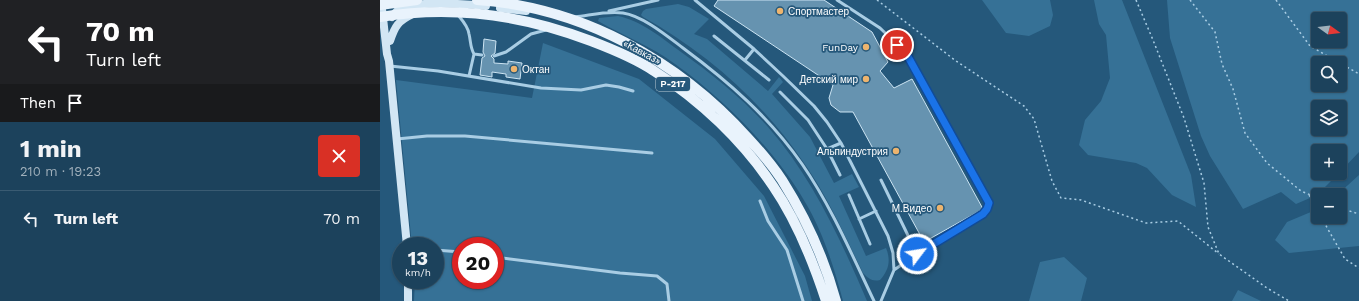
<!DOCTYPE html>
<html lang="en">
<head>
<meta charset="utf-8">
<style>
	:root { --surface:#1c425c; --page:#254962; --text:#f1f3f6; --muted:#a0b0bb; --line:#3a5b72 }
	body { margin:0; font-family:"Work Sans",sans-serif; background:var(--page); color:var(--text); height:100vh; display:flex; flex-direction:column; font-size:15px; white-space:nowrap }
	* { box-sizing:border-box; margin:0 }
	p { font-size:13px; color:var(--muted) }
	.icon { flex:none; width:22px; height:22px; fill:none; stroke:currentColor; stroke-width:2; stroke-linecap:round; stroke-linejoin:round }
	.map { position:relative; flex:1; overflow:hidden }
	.details { display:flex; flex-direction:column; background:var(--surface); width:380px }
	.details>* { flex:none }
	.hud { background:#202124; color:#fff; overflow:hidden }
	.needle { width:26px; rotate:105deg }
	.buttons { position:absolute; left:931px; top:12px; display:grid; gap:8px }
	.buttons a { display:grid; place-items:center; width:36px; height:36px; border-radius:4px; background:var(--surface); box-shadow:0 1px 3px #0004,0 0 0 1px var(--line); font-size:20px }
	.speed { position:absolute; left:12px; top:237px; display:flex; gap:8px; font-size:20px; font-weight:700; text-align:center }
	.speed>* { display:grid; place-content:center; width:52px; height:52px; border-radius:50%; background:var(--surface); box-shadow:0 1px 3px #0004,0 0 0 1px var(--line); line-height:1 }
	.speed small { font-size:10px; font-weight:400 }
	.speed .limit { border:6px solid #d22; background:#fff; color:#111 }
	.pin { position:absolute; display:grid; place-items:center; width:34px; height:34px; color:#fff; margin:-17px; border:2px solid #fff; border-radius:50%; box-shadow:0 1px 4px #0007 }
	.me { position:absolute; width:44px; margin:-22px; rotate:59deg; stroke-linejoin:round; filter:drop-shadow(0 0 3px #0008) }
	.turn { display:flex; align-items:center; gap:14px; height:84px; padding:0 20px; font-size:18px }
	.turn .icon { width:52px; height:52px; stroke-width:2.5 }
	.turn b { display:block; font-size:28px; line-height:34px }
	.then { display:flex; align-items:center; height:38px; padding:0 20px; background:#0003; gap:8px; font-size:15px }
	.round { display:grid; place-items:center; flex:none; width:42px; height:42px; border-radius:4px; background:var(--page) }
	.head { display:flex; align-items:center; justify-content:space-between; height:68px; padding:0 20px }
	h1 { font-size:24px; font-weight:700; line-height:30px }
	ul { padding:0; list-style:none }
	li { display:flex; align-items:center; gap:12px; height:56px; padding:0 20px; border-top:1px solid var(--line) }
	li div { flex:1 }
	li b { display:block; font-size:15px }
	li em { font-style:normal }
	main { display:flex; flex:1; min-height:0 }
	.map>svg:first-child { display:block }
</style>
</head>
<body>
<main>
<section class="details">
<div class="hud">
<div class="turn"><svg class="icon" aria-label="left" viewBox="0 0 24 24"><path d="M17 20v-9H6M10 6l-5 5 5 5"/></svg><div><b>70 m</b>Turn left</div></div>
<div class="then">Then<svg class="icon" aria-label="arrive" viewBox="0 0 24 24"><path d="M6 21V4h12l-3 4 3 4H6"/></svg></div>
</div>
<div class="head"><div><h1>1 min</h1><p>210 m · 19:23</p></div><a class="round" style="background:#d93025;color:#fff"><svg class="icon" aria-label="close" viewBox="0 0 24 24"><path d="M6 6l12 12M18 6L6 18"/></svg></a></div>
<ul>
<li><svg class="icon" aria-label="left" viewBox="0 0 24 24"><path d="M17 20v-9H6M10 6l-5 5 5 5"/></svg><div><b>Turn left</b></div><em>70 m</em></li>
</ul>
</section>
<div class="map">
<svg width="979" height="301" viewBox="0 0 979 301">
	<rect width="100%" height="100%" fill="#25587b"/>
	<!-- green -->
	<path fill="#367196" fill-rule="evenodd" d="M602,0h68l3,15 -3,11 -21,10 -23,-3z
		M714,0h28l69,175 5,32 -24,-12 -25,-27 -11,-5 -48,-8 -9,-10 6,-25 16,-19 9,-23 -4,-43 -7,-11z
		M787,0h192v152l-19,20v-21h-22v22h21l-22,22 -21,9 -15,-12 -38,17 -33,-53 -9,-20 -31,-98zM938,19h22v22h-22zM938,63h22v22h-22zM938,107h22v22h-22z
		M298,4l11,3 20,12 -15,15 13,5 61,52 11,-14 4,5 -11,12 38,43 24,46 18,-9 7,13 -20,9 27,60 20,-8c5,12 3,22 -6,32 -8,2 -12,-2 -17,-7 -18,-37 -35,-76 -59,-110 -40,-60 -98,-111 -161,-146l-2,-2 2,-4 3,-2z
		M238,16c24,5 44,22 63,36 31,22 61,46 87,75 44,50 73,113 99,174h-24c-9,-34 -20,-69 -38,-99 -30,-52 -81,-103 -130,-138 -24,-18 -51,-28 -77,-43l1,-3z
		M163,43l96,36 76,60 49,57 41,80 7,25h-398l1,-21h20v-34h-23l-16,-166 136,18zM81,246h34v34h-34z
		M979,175v71l-70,7 -14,-13 12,-18 31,-13v8h22v-22h-3z
		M684,257l23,21 -6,23h-52l11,-39z
		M858,290l23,11h-29z"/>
	<!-- building -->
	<path fill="#6693b0" stroke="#cce4f3" d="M338,0h106l48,32 16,30 -8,9 14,17 18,-9 71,130 -59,33 -71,-130h-13l-9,-7 -2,-7 4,-13 -119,-79z
		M104,39l12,2 -1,12 -4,3 3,3v4l14,1v-3l14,2 -2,16 -14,-2v-3l-14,-2v5l-12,-2 2,-17 3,-2 -2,-4z"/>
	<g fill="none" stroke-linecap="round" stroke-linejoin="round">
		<!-- path -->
		<path stroke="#a9cde4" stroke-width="1.5" stroke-dasharray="2 3" stroke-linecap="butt" d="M497,0l79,61 68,45 10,13 18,62 9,17 20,2 65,23 32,-2 41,33
			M756,0l17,40 31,78 20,65 4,44 11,27 48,34 22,13
			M810,0l25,32 7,32 11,25 12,44 22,30 34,28 17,7
			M896,0l34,46 49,28
			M929,195l9,16
			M960,208l19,6
			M941,217l24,42 14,9"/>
		<!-- lane -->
		<path stroke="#a9cde4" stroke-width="3" d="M315,0l59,49 29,27 31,30 13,16 14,21 47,93 5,17 1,17 -13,31
			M457,0l43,28 26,25 83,150 -2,6 -4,5 -66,40
			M229,11l49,-11
			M77,14c5,6 11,12 12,20 2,8 1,13 5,20l8,1
			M195,17c17,-2 31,-6 48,-4 20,3 44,23 60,35 46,34 86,69 119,116 29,42 50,91 72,137
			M334,36l55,44
			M114,56l12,-4 25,-18 15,-4
			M365,60l9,-11
			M10,66l48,5 103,17 40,2 25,-5 13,2 14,4
			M89,76l5,-22
			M400,92l28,28 19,29 13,26
			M17,139l30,-3h38l187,17
			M447,149l14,-6
			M501,180l36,74 -23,16
			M469,195l21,49
			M380,201l8,20 19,29 16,51
			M479,219l17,-8
			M55,250l26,2
			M115,257l125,16 37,3 10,8 2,17"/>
		<!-- secondary -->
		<path stroke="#d2e6f4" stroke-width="8" d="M1,0l6,54 2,7 18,185
			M120,8l26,3
			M12,17c3,-4 7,-9 12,-10 22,-6 60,-3 82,-1
			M10,41c5,-15 8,-20 23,-27
			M28,280v21"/>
		<!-- primary -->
		<path stroke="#e9f3fc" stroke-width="10" d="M97,0c104,7 201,60 271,138 12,13 24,27 34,42 24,38 42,78 54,121
			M0,5l37,-5
			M0,17c72,-12 143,-2 211,24 21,8 44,17 63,30 46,29 89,70 119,115 24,35 40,75 53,115"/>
	</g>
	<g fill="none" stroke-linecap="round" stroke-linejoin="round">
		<defs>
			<path id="route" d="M517,45l9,8 83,150 -2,6 -4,5 -66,40"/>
		</defs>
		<!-- route casing -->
		<use href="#route" stroke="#114b97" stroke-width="10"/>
		<!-- route -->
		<use href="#route" stroke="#1a73e8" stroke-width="7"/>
	</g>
	<!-- markers -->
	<g fill="#edb46e" stroke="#25587b" stroke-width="1.5">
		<circle cx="400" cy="11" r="4"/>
		<circle cx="486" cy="47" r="4"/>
		<circle cx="134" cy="69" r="4"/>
		<circle cx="486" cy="79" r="4"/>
		<circle cx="516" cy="151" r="4"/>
		<circle cx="560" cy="208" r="4"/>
	</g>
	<g text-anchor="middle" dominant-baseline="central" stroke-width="3.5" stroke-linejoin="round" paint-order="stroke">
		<!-- shield labels -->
		<rect fill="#25587b" stroke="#becdd7" stroke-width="1" x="276" y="77" width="34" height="14" rx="3"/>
		<g font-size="9" font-weight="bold" fill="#fff">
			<text x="293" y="84">Р-217</text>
		</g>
		<!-- poi labels -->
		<g font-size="10" fill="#fff" stroke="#25587b" text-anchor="end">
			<text x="408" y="11" text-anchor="start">Спортмастер</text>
			<text x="478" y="47">FunDay</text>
			<text x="142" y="69" text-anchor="start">Октан</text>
			<text x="478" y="79">Детский мир</text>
			<text x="508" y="151">Альпиндустрия</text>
			<text x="552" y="208">М.Видео</text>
		</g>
		<!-- street labels -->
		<g font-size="10" fill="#fff" stroke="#25587b">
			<text transform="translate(262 52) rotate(28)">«Кавказ»</text>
		</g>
	</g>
</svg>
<div class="buttons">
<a><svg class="needle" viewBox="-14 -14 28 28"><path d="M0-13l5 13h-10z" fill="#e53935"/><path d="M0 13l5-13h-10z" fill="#a0b0bb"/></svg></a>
<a><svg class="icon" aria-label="search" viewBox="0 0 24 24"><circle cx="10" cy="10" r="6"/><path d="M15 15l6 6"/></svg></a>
<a><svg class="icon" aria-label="layers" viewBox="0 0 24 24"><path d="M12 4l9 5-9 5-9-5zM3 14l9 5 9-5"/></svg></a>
<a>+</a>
<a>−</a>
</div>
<div class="speed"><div>13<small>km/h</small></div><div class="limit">20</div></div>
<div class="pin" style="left:517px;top:45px;background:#d93025"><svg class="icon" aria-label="arrive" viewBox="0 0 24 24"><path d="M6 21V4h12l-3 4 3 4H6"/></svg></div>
<svg class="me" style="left:537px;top:254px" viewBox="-20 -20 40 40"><circle r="17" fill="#1a73e8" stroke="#fff" stroke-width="3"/><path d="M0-11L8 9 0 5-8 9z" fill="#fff"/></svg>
</div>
</main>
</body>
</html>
